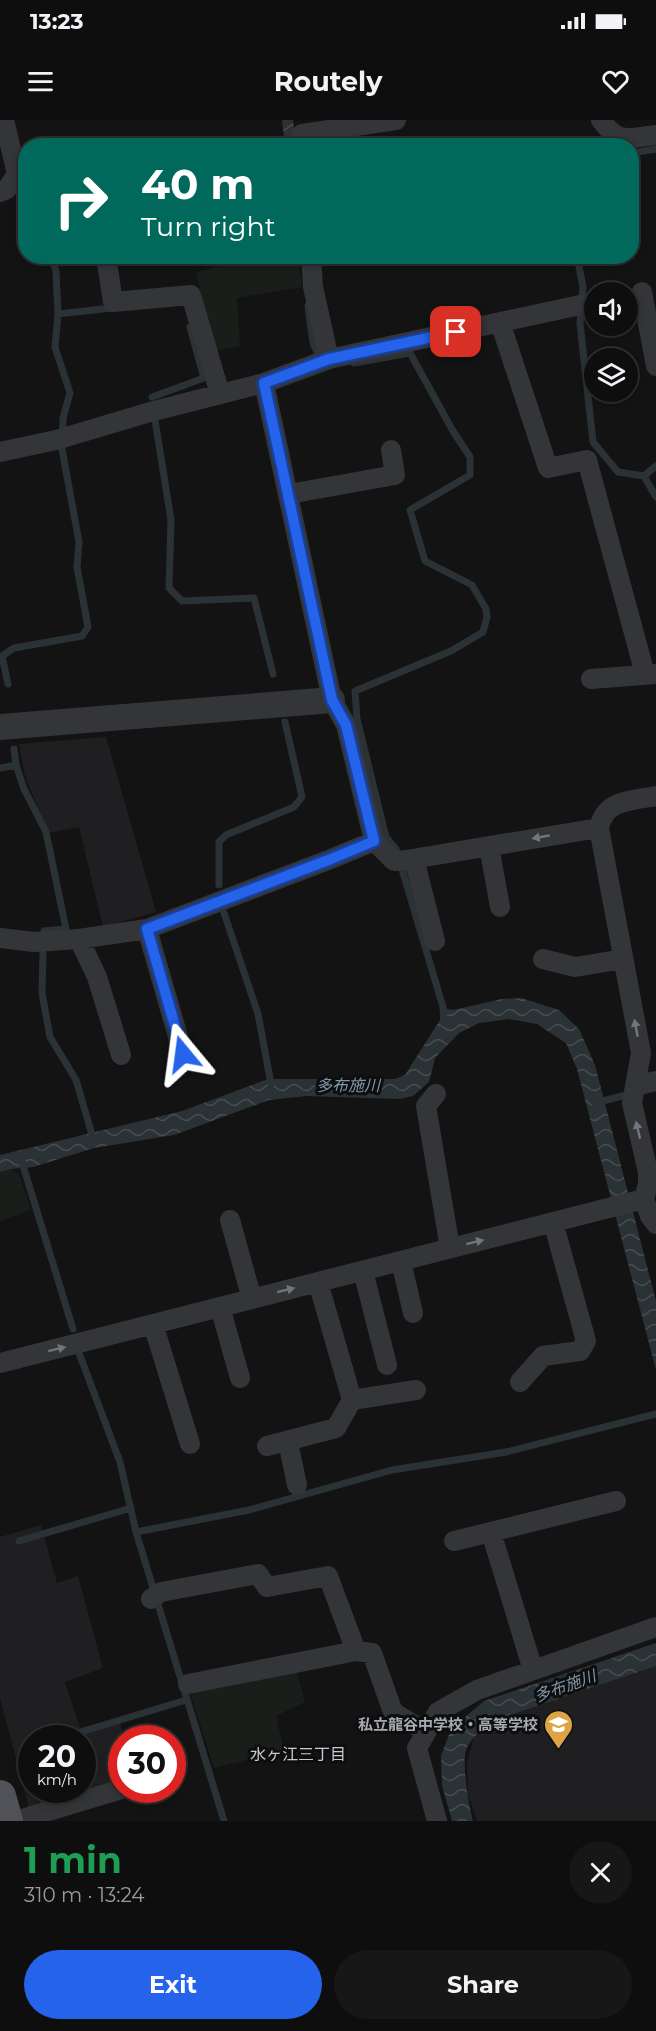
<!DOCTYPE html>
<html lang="en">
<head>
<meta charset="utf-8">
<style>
	:root { --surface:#0e0e0f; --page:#171718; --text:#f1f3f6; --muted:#9b9c9e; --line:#2e2e2f; --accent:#2563eb }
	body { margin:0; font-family:Montserrat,"Noto Sans JP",sans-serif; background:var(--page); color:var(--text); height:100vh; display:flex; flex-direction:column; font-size:22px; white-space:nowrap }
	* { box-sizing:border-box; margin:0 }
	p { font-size:20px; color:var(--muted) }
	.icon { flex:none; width:33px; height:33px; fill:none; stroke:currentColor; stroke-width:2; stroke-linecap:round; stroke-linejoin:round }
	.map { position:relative; height:1701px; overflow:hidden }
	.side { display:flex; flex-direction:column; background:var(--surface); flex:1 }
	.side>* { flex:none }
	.banner { position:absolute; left:18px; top:18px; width:621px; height:126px; border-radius:24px; box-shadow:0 3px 9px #0003,0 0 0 2px var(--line); background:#00695c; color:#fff; overflow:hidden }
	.controls { position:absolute; left:584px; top:162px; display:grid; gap:12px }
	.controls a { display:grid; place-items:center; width:54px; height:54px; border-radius:50%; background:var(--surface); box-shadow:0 3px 9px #0003,0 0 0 2px var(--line); font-size:30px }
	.speed { position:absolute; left:18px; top:1605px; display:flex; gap:12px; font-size:30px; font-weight:700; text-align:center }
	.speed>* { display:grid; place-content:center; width:78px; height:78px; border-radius:50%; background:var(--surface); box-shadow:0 3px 9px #0003,0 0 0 2px var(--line); line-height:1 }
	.speed small { font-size:15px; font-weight:400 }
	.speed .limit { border:9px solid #d22; background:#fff; color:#111 }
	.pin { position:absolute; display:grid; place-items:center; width:51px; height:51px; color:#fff; margin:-26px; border-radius:12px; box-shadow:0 3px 9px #0006 }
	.me { position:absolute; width:66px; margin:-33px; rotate:344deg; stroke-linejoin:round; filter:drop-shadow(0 0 4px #0008) }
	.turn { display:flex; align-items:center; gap:21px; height:126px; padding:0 24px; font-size:27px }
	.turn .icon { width:78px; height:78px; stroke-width:2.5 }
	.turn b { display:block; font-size:42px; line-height:51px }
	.round { display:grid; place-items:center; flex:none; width:63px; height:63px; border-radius:32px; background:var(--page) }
	.overview { display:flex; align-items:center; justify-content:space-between; height:102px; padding:0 24px }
	h1 { font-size:36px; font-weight:700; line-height:45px; color:#1e9e55 }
	.action { display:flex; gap:12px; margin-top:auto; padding:12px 24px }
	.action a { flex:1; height:69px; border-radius:36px; background:var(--accent); color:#fff; font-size:24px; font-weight:700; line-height:69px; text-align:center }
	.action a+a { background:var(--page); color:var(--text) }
	.status { display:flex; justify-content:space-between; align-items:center; height:42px; padding:0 30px; background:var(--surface); direction:ltr }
	.status svg { height:16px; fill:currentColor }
	header { display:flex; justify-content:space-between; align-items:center; height:78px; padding:0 24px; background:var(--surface); font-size:27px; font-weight:700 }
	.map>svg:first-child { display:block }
</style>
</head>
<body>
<div class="status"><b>13:23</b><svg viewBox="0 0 49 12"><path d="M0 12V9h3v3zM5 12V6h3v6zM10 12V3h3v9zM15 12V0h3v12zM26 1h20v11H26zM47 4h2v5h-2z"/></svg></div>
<header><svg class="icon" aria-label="menu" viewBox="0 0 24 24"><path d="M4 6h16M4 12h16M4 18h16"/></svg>Routely<svg class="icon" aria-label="heart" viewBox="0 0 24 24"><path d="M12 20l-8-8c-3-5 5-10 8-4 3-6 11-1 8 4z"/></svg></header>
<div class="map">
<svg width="656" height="1701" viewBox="0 0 656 1701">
	<defs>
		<pattern id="water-waves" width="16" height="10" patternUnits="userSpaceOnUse" patternTransform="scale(1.5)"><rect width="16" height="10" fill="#2b3236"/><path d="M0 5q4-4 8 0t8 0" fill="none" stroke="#474d51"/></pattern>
	</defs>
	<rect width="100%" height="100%" fill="#131314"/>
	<!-- built -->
	<path fill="#1f1f21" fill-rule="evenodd" d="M106,617l50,175 -53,15 -24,-100 -31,6 -23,-57 -6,-32z
		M41,1405l16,58 21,-7 25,92 -38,14 15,46 39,-9 5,19h-2l-1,48 -91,26 -30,-114v-161zM32,1618h50v52h-50z
		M656,1546v155h-179l-9,-28 -1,-30 7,-26 20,-16z"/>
	<!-- garden -->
	<path fill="#1a1e1a" d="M259,137h39l4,30 -65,11 3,48 -25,5 -19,-79z
		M11,1049l8,5 12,36 -31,11v-49z
		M296,1549l9,33 -29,14 8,35 -70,17 -25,-79z"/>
	<!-- water -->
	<path fill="url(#water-waves)" d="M282,0h11l3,25h-11z
		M521,878l38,12 20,19 16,36 61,236v69l-79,-301 -11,-26 -29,-19 -28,-5 -30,4 -20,10 -24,25 -6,24 -16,14 -13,3 -93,-3 -38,4 -95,35 -80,13 -61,19 -22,2 -11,3v-17l182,-44 86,-32h127l10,-4 42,-66 6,1 49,-11z
		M656,1523v23l-160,54c-12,8 -29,19 -31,35 -2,14 4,52 8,66h-21l-10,-36 -1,-29 10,-27 33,-28z"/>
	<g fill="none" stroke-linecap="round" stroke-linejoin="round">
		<!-- stream -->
		<path stroke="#2b3236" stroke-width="7" d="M632,33l24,-4
			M577,136l6,31 -3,36 13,119 25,30 26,4
			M308,186l5,37 8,18
			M58,194l54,-6
			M354,243l56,-10 43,78 17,26v18l-60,35 15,51 47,24 14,24 1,8 -4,15 -32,19 -96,40 2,28 29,118 10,12 47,158 1,16
			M152,277l52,-19 -14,-51
			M155,300l16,100 -2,68 13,13 72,-3 19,76
			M644,356l12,21
			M644,356l12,-10
			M8,564l-6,-28 12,-8 68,-12 6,-9 -11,-60 2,-25 -17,-93 1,-31 7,-25 -15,-46 3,-33 -2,-43 -5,-15
			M14,629l2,16 8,24 22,43 20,97 -22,2
			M0,648l16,-3
			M219,765v-43l7,-7 68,-28 8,-10 -17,-75
			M224,793l34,101 13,70
			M43,833l-1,40 8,44 26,43 17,58
			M595,983l35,-9
			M21,1039l52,170
			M79,1233l41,109 16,70 88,289
			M136,1412l113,-22 143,-40 114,-18 150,-38
			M19,1421l112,-33
			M61,1618l125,-38
			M23,1630l9,-3"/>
		<!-- minor -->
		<path stroke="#343539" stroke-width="20" d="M601,0c18,25 27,18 55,15
			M302,14l94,-14
			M0,72l7,-3 10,-15 -13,-54
			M106,136l7,46 78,-7 29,99
			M311,136l2,31 16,72
			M642,172l14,74
			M500,202l48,146 39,-8 58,214
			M264,263l68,317 14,25 28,116 20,20 12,-1 193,-32
			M0,332l56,-12 94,-28 114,-29 65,-24 265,-57
			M289,374l106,-19 -4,-25
			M591,559l65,-5
			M656,676c-25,5 -51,3 -57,32l42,225 -9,50 16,69v12l-4,15 6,17 6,8
			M489,726l11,61
			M414,739l21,82
			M147,809l36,125
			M0,818l34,4 45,-3 68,-10 184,-70 43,-18
			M79,819l18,38 24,78
			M543,839l32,8 48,-8
			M635,966l21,-5
			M436,974l-10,12 24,142
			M230,1100l22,79
			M401,1141l12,52
			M363,1151l24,94
			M220,1187l20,71
			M153,1204l37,120
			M0,1243l644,-164
			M520,1262l23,-26 37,-5 6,-10 -33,-119
			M352,1280l64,-10
			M288,1322l9,43
			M267,1326l69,-18 16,-28 -34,-118
			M454,1421l37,-9
			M151,1479l10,-7 97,-18 9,13 61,-11 28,75 16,2 21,59 33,20
			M533,1550l-42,-138 125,-31
			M188,1564l168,-33
			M15,1701l107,-32
			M437,1701l-20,-73 21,-36 39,-22 179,-63"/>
		<!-- tertiary -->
		<path stroke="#343539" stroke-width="26" d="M0,607l332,-27"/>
		<!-- primary -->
		<path stroke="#515257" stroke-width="32" d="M0,1676l7,25"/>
	</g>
	<!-- one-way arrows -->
	<defs><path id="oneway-solid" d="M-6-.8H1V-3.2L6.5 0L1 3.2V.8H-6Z" transform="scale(1.5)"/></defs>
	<g fill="#73757c">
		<use href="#oneway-solid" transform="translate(541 717) rotate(170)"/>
		<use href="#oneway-solid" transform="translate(636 908) rotate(-101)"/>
		<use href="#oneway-solid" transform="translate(638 1010) rotate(-103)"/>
		<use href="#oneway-solid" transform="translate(475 1122) rotate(-14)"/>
		<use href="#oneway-solid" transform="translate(286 1170) rotate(-14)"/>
		<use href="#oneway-solid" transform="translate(57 1229) rotate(-14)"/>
	</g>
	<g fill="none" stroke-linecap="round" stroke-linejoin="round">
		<defs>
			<path id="route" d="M183,934l-36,-125 184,-70 43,-18 -28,-116 -14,-25 -68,-317 65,-24 127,-27"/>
		</defs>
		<!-- route casing -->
		<use href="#route" stroke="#184099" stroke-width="15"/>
		<!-- route -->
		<use href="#route" stroke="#2563eb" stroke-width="10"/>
	</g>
	<!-- icons -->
	<defs>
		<symbol id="school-pin" viewBox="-11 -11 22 30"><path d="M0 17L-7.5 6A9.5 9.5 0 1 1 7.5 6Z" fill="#dca443" stroke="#0e0e0f"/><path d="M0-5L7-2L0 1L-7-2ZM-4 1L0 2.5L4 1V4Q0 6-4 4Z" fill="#fff"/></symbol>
	</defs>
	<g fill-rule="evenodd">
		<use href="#school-pin" x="542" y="1588" width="33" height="45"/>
	</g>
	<g text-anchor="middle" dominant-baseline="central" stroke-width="6" stroke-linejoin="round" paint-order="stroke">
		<!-- poi labels -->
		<g font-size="15" font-weight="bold" fill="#a6aab3" stroke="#0e0e0f" text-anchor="end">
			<text x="538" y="1604">私立龍谷中学校・高等学校</text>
		</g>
		<!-- water labels -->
		<g font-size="16" font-style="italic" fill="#8198aa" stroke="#0e0e0f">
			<text x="348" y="965">多布施川</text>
			<text transform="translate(565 1566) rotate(-20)">多布施川</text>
		</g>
		<!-- neighbourhood labels -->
		<g font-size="16" fill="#c6c9d0" stroke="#0e0e0f">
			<text x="298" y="1634">水ヶ江三丁目</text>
		</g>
	</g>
</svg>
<div class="controls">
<a><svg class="icon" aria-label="sound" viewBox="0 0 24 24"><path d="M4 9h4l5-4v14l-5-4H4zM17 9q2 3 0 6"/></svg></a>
<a><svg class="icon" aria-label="layers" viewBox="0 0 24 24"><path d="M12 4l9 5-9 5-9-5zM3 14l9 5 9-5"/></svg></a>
</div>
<div class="speed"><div>20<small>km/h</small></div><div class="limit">30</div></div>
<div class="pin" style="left:456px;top:212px;background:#d93025"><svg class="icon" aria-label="arrive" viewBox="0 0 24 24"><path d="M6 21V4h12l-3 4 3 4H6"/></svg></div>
<svg class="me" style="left:183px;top:934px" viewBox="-20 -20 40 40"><path d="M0-17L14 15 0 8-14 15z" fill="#2563eb" stroke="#fff" stroke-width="4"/></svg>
<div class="banner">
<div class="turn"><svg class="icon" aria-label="right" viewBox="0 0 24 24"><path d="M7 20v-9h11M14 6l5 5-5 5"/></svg><div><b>40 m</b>Turn right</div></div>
</div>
</div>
<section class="side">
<div class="overview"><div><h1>1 min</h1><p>310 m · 13:24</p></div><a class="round"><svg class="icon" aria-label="close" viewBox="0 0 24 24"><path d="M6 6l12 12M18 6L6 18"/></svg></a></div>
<div class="action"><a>Exit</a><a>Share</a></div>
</section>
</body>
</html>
